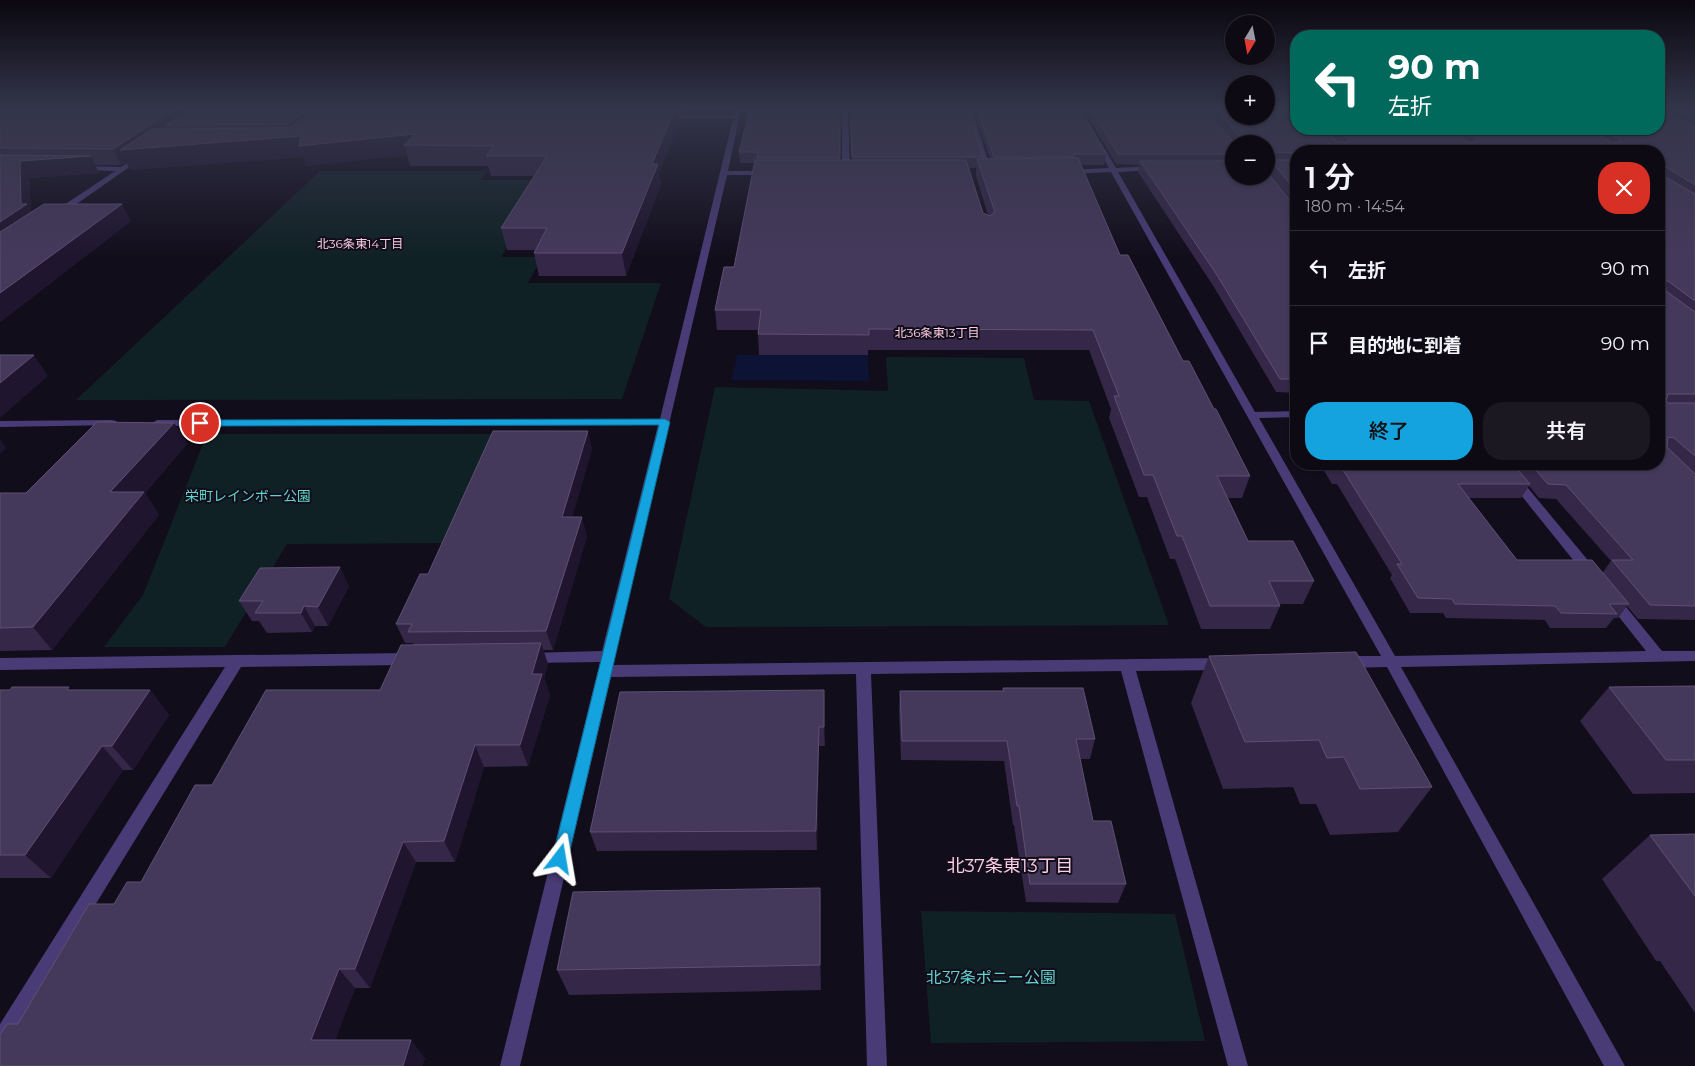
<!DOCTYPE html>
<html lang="ja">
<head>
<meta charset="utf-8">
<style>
	:root { --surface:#0e0a14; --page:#1c1822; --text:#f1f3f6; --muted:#9b9aa0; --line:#2e2b34; --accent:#14a3de }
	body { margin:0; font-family:Montserrat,"Noto Sans JP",sans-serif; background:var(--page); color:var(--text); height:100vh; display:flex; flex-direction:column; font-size:19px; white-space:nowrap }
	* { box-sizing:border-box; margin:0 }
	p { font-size:16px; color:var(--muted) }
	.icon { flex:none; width:28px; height:28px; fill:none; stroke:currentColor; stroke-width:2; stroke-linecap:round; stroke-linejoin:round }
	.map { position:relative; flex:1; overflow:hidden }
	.drawer { position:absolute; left:1290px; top:145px; width:375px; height:325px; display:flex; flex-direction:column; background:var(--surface); border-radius:20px; box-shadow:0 1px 4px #0004,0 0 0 1px var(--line) }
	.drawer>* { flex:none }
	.hud { position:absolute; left:1290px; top:30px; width:375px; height:105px; border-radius:20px; box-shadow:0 1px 4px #0004,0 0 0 1px var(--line); background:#00695c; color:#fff; overflow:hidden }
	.needle { width:32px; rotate:190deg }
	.tools { position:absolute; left:1225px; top:15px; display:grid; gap:10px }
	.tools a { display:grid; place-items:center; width:50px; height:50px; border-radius:50%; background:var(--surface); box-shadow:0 1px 4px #0004,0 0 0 1px var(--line); font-size:25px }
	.pin { position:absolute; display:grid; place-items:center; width:42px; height:42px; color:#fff; margin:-21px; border:2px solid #fff; border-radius:50%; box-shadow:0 1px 5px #0007 }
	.me { position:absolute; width:55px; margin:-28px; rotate:14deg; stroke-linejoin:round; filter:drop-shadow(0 0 4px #0008) }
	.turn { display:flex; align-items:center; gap:18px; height:105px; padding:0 15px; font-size:22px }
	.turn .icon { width:65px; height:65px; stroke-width:2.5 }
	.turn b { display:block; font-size:35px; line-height:42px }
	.round { display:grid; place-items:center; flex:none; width:52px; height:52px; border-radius:20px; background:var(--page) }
	.headline { display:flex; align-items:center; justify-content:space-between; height:85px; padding:0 15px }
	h1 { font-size:30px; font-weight:600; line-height:38px }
	.cta { display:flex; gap:10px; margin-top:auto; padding:10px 15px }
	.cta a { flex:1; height:58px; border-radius:20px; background:var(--accent); color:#111; font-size:20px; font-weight:600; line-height:58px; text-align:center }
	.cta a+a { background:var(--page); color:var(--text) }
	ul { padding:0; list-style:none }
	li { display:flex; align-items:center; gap:15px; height:75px; padding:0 15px; border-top:1px solid var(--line) }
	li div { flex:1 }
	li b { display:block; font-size:19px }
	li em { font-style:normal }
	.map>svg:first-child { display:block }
</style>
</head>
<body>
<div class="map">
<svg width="1695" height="1066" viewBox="0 0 1695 1066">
	<rect width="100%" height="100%" fill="#120d1b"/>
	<!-- green -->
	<path fill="#102125" d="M320,171h167l-6,9h65l-45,77h41l-14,26h133l-39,116 -546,1z
		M886,357l138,1 10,42 55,1 80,224 -463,2 -37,-28 46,-212 173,4z
		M207,434h295l-52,109 -163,1 -62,103h-121l39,-52z
		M921,911l254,3 30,127 -274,2z"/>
	<!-- water -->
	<path fill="#0c1335" d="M737,355h131l1,26 -137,-1z"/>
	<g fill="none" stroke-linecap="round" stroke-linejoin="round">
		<!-- minor -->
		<path fill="#493c76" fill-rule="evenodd" d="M735,109h6l-13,62h41l4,2 -4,2h-42l-114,490 610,-7 5,2 2,4 -2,4 -5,2 -87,1 112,395h-20l-107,-395 -250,3 16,392h-20l-11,-392 -245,3 -91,389h-20l100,-404 -71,1 -5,-1 -2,-4 2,-4 5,-1 73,-2 56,-226 -501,1 -5,-3 5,-3 503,-1 73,-300h-70l-3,-2 3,-2h70z
			M842,109h6l2,64 -4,2 -4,-2z
			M966,109h6l20,65 -7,-2z
			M1098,141l3,2 15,25 38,-2 4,2 -4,2 -36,2 137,240 41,-1v6l-37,1 136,238 251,-5 -38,-48 -2,-3 2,-3h10l44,54h33v10l-294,6 224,399h-21l-217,-399 -42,1 -5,-2 -2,-4 2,-4 5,-2h36l-270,-484 -42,2 -4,-2 4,-2 40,-2 -14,-25z
			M140,155l2,1v2l-81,57h-6v-4l60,-40 -35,-1h-3v-4l44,1z
			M112,420l4,1 1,2 -1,2 -116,2v-6z
			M1496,464h12l88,106 2,3 -2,3h-10z
			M409,653l5,2 2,4 -2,4 -5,2 -168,2 -234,382 -7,3v-28l225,-357 -225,3v-12z"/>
	</g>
	<!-- wall -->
	<path fill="#342747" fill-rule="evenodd" d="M0,109h685l-2,4h-4l1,8 -21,52 2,11 -35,92h-87l-5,-23 1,-3h-28l-6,-22 33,-52h-43l-3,-10h-78l-3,-11 -101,11 -3,-9 -173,13 -4,-8 -5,3h-26l4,8 -70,5 2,33 1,1 99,9 -131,101z
		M750,109h91h-1v51h12l-2,-51h118l15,50 7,-1 -17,-49h108l25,45 -2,11h-23l39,90 63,106 31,48 36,67 -8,22h-14l20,43 66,40 -11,23h-24l1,2 -10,23h-69l-26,-70h-5l-23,-62h-8l-30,-79 2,-9 -22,-59h-221v5h-109l-1,-21v-4h-41l-2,-20 19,-43 21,-104h-15l-1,-11zM969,168h7v8l12,39 -5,-2z
		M1084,109h150l62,20h363v-20h36v511l-57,-1 -11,-13 -9,12h-4l-8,10h-56l-5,-8 -99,-2 -3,-5h-33l-20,-35 2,-3 -55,-91h-5l-12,-20h339v-313h-363v242l-20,-1 -62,-105 -76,-115 1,-7 -23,-1zM1234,144l32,32h-32zM1529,486l10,12 17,1 55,62 -8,11 -86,-12 -48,-62h52z
		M174,423l13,21 -42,49 14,22 -107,135 -52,1v-158h26z
		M592,449l-20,68 15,19 -34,114h-10l5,14 -4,14 6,17 -22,71 -44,1 -29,95h-39l-46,126h-15l-20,52 90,18 -3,8h-422l18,-42 96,-120 27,-22 71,-97 168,-95 34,-46 -1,-1h-8l-9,-19 32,-50z
		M349,586l-21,40h-13l-3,6 -45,1 -8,-12h-7l-13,-20z
		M1209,656l223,131 -34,45 -68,3 -14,-31h-16l-7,-17 -70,2 -32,-86z
		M1695,686v107l-62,1 -53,-73 29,-34z
		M1003,688l92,51 -5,20h-10l13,62 33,63 -8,19 -92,-1 -12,-77h-1l-9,-64 -103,-1 -2,-49 1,-20h102z
		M0,690h150l19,25 -36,55h-10l-72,108h-51z
		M824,690l1,56h-6l-2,104 -220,1 -7,-19z
		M1695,834v179l-35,-52h-4l-54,-82 48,-44z
		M820,888l1,27v75l-252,5 -12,-25z"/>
	<!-- shaded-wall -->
	<path fill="#1f152e" d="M175,109h10l5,10 -24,6 3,8 124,4 -5,-13 22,-15h15l90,25 -11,11 3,10 -101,11 -3,-9 -173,13 -4,-8 -5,3 -8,-16z
		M675,109h3l2,12 -21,52 2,11 -35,92 -4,-23 30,-89z
		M91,156l8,17 -70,5 2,33 6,11 -37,25v-25l21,-18 -1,-43z
		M1272,162l-4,11h-2v-10z
		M122,204l9,17 -131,101v-29z
		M34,355l14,21 -48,42v-35z
		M174,423l13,21 -42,49 14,22 -107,135 -19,-23 77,-135z
		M588,431l4,18 -25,87 -5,-19z
		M0,439l6,9 -6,6z
		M582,517l5,19 -34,114 -7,-19z
		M340,567l9,19 -21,40 -10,-19z
		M304,606l11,20 -3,6 -11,-19z
		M541,643l7,21 -4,14 6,17 -22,71 -8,-21 12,-71z
		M150,690l19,25 -36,55 -21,-24z
		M824,690l1,20v36l-1,-19z
		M819,727v19l-2,104 -1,-19z
		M475,745l9,22 -29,95 -11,-21z
		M102,746l21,24 -72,108 -26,-23z
		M403,842l13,20 -46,126 -15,-19z
		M820,888l1,27v75l-1,-25z
		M339,969l16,19 -26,69 -18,-17z
		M411,1040l14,18 -3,8h-19z"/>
	<!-- building -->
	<path fill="#45395b" stroke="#5d5074" d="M0,109h175l-62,40 -113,-1z
		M190,109h120l-22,15 -122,1z
		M316,109h359l-23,55h6l-36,89h-88l13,-25h-46l46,-72h-61l8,-10 -90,-1 11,-11 -116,12 2,-10 -181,14 32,-21 137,-1z
		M750,109h90v49h-83l1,-6h-19z
		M850,109h118l15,48h-131z
		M977,109h104l25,45h-33l1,3h-80z
		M1091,109h113l31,35h3v-10l-23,-25h19v7h32v-7h30v20h29l13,13h10v-3l-11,-10h114l17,13h9l1,-2 -14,-11h125l21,13h9v-3l-17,-10h57v-20h5v2l31,16v58l-29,-18 -2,1v8l31,18v107l-27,-20h-3l1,10 29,21v82h-27l-2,7 2,2h27v53l-21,-18 -6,-1 -1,10 28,27v132l-45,-1 -38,-45h21l-67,-75 -18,-1 -18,-20h129v-313h-363v2l-27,-1 -2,6 2,2h27v31l-24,-29 -6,1v-19h-32v10h-116z
		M1673,109h22v10z
		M0,155l91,1 -71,5 1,43h6l-27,18z
		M1078,158l42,97h8l55,106h6l25,48h2l34,67h-33l31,65h45l21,40h-45l11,25h-70l-28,-70h-5l-24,-61h-9l-30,-79h5l-26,-66 -224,-1v6l-111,-1 3,-24h-46l9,-43h10l21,-107h211l17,53 7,3 5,-4 -18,-53z
		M1140,161h94v15h32v-5l29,36h1v172h-16l-63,-104z
		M44,204h78l-122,89v-61z
		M0,355h34l-34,28z
		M97,422l77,1 -64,69h34l-111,135 -33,1v-135h26z
		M493,431h95l-26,86h20l-36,114 -138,1 4,-8h-16l24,-50h8z
		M1334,464h179l17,20h-72l59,76h75l37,44h-20l8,10 -56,-1 -6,-7 -100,-2 -3,-5 -34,-1 -21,-34h5l-59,-94h-5z
		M340,567l-22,40 -14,-1 -3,7h-46l8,-12h-24l21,-33z
		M541,643l-9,31h10l-22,71h-45l-31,96 -41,1 -48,127h-16l-28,71h100l-8,26h-403v-31l7,-11h11l71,-120h25l13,-22h14l54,-97h17l54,-95h114l21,-45z
		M1356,652l76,135 -72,2 -16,-32 -17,1 -8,-18 -74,2 -36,-86z
		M1695,686v74h-29l-57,-73z
		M12,687h57l-2,3h83l-38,56h-10l-77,109h-25v-165h10z
		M1003,688h80l12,51h-19l17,82h18l15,63h-96l-11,-78h-2l-10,-65h-105l-2,-50h104z
		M824,690v37h-5l-3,104 -226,1 30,-140z
		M1695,834v62l-45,-61z
		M820,888v77l-263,5 16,-78z"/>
	<!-- sky -->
	<linearGradient id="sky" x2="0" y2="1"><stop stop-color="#0a070f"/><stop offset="0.42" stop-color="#33354a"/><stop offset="1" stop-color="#33354a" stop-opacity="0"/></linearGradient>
	<rect width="1695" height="258" fill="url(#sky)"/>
	<!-- route -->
	<path fill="#14a3de" stroke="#0d6a90" d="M665,419l5,3 -102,437 -3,5 -5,2 -6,-2 -2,-5 107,-434 -459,1 -5,-3 5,-3z"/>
	<g text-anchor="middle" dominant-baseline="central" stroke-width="4" stroke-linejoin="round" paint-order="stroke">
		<!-- far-neighbourhood labels -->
		<g font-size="12" fill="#fbcde2" stroke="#120d1b">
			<text x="360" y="243">北36条東14丁目</text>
			<text x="937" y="332">北36条東13丁目</text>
		</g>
		<!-- park labels -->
		<g font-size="14" fill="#5fd3cc" stroke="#120d1b">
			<text x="248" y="496">栄町レインボー公園</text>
		</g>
		<!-- near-park labels -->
		<g font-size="16" fill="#5fd3cc" stroke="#120d1b">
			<text x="991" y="977">北37条ポニー公園</text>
		</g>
		<!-- near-neighbourhood labels -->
		<g font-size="18" fill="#fbcde2" stroke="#120d1b">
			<text x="1010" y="866">北37条東13丁目</text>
		</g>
	</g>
</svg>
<div class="tools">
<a><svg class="needle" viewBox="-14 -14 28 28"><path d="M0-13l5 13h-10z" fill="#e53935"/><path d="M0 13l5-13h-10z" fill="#9b9aa0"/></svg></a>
<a>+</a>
<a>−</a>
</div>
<div class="pin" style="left:200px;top:423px;background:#d93025"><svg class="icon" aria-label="arrive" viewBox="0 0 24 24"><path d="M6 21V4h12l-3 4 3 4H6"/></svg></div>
<svg class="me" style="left:560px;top:859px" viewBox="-20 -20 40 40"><path d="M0-17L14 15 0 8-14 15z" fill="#14a3de" stroke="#fff" stroke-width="4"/></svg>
<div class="hud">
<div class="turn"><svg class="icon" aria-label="left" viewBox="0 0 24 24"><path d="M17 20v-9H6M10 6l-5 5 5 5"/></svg><div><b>90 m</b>左折</div></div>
</div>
<section class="drawer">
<div class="headline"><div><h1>1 分</h1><p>180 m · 14:54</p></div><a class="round" style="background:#d93025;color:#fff"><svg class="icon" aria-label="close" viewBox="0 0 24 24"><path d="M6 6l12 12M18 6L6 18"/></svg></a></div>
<ul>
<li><svg class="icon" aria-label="left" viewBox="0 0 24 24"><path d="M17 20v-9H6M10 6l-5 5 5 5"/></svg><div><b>左折</b></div><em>90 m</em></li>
<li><svg class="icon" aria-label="arrive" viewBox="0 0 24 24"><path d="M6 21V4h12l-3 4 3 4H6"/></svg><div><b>目的地に到着</b></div><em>90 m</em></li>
</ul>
<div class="cta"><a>終了</a><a>共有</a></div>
</section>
</div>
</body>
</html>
